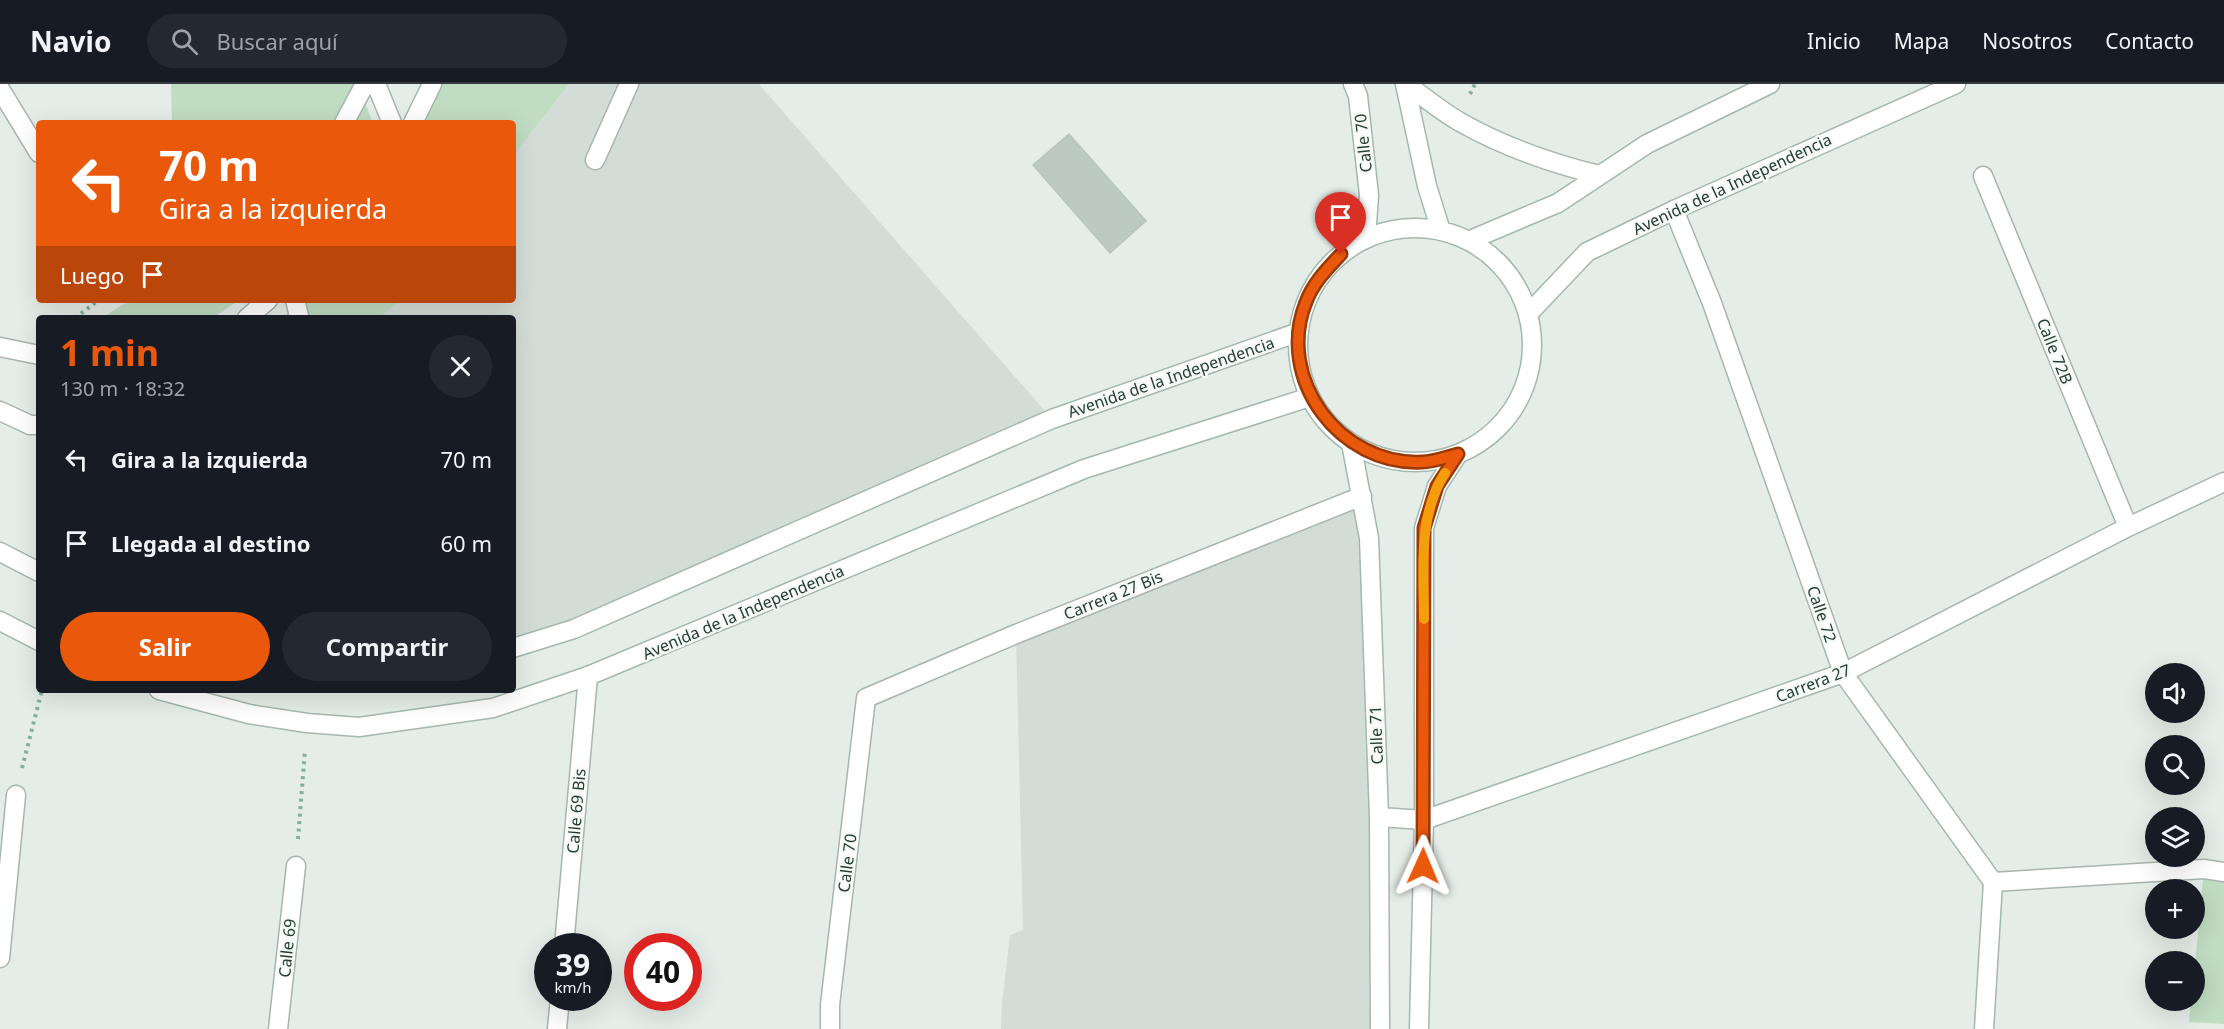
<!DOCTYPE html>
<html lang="es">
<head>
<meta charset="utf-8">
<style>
	:root { --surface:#171b24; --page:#242831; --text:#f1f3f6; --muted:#9ea1a6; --line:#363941; --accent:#ea580c }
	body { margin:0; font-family:"Noto Sans",sans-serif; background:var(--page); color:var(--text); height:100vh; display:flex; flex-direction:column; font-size:22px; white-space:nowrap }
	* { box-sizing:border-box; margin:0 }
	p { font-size:20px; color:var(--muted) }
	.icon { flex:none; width:33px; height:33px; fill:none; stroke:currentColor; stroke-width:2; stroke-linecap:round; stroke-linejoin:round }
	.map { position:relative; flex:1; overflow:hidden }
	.drawer { position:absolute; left:36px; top:231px; width:480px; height:378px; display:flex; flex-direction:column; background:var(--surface); border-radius:6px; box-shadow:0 6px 24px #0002 }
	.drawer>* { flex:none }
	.guide { position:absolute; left:36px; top:36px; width:480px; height:183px; border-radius:6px; box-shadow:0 6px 24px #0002; background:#ea580c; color:#fff; overflow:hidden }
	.fabs { position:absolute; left:2145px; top:579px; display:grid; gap:12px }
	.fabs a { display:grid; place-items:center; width:60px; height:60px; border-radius:50%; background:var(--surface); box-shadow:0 6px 24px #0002; font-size:30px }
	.speed { position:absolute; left:534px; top:849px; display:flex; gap:12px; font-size:30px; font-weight:700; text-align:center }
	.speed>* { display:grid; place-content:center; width:78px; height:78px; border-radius:50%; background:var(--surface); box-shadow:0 6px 24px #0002; line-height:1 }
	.speed small { font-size:15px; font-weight:400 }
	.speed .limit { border:9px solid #d22; background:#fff; color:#111 }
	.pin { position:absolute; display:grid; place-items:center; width:51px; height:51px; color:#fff; margin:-62px -26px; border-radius:50% 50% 50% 0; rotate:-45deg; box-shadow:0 0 6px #0007 }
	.pin .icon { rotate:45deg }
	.me { position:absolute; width:66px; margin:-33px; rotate:1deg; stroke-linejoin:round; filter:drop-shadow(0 0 4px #0008) }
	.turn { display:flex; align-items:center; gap:21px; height:126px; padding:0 24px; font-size:27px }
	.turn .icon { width:78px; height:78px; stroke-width:2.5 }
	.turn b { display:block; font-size:42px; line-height:51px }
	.then { display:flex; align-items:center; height:57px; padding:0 24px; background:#0003; gap:12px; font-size:22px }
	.round { display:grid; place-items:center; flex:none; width:63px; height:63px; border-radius:32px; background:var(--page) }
	.headline { display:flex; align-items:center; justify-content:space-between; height:102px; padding:0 24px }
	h1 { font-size:36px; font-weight:700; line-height:45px; color:var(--accent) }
	.cta { display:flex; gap:12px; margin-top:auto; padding:12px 24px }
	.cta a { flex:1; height:69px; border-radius:36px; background:var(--accent); color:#fff; font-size:24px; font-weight:700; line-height:69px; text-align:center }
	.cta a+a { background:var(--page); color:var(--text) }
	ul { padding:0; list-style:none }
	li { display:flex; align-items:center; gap:18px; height:84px; padding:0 24px }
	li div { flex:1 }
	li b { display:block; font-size:22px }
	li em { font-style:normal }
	header { display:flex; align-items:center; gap:36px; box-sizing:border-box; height:84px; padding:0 30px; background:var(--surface); border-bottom:2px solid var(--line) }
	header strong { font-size:28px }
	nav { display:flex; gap:33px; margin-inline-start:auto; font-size:21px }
	.search { width:420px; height:54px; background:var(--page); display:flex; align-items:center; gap:15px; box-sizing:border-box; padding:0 21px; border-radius:33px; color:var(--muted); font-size:22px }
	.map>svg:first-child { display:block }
</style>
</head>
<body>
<header>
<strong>Navio</strong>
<div class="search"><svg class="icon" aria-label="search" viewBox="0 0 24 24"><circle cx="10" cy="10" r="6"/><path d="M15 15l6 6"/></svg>Buscar aquí</div>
<nav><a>Inicio</a><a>Mapa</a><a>Nosotros</a><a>Contacto</a></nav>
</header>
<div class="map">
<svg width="2224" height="945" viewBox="0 0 2224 945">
	<rect width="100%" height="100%" fill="#e5ede8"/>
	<!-- built -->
	<path fill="#d3ddd7" d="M569,0h190l293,335 -539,229v-330h-133l19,-18h114v-144z
		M1362,412l18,533h-379l1,-27 8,-67 13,-5 -7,-296z"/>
	<!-- green -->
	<path fill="#c0dcc2" d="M171,0h187l15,39h-201z
		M432,0h137l-56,72v-33h-100z
		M138,216h101l-26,18h-111l20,-13z
		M295,216h104l-19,18h-83z
		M2204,785l20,3v152l-35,-2 2,-21 3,-1 1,-35z"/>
	<!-- building -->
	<path fill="#bdcac3" stroke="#b8c6bd" stroke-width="1.5" d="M1069,50l77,87 -36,32 -77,-88z"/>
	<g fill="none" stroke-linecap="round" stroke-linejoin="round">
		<defs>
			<path id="lane" d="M595,76l34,-76"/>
			<path id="street" d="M376,0l16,39
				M0,5l39,64
				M344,39l21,-39
				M413,39l19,-39
				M1983,92l145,351
				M1674,126l38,93 131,370 285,-146 96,-45
				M295,216l4,16 -2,2
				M247,234l21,-18
				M0,263l39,8
				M0,327l30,14h9
				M1993,798l211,-13 20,3
				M564,862l24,-270
				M0,874l16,-163
				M278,945l18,-163
				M557,945l3,-31
				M830,945v-24l36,-307 150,-64 346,-138"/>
			<path id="secondary" d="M1353,0l5,12 11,99 -3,43
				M1405,0l22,102 14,45
				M1406,0c18,13 35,27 54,38 44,25 90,41 139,53
				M1298 261a117 117 0 1 1 234 0a117 117 0 1 1-234 0Z
				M1468,157l90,-38 89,-59 123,-60
				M1528,230l59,-62 87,-42 282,-126
				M1351,359l18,95 10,279 1,212
				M0,468l39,20
				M0,537l39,20
				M513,564l61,-19 478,-210 247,-87
				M159,606l90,24 58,9 52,4 134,-19 95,-32 496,-207 226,-72
				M1379,733l45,3 419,-147 150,209 -9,147
				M1419,945l5,-209v-292l13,-42 21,-32"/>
		</defs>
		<!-- lane casing -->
		<use href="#lane" stroke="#a8b5ae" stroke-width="21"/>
		<!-- street casing -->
		<use href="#street" stroke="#a8b5ae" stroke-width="21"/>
		<!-- secondary casing -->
		<use href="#secondary" stroke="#a4b8ad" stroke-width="21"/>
		<!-- path -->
		<path stroke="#88ae9b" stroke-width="4" stroke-dasharray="3 4.5" stroke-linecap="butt" d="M1470,10l5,-10
			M75,234l24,-18
			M22,684l20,-78
			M298,755l7,-89"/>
		<!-- lane -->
		<use href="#lane" stroke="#fff" stroke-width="18"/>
		<!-- street -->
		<use href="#street" stroke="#fff" stroke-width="18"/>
		<!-- secondary -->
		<use href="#secondary" stroke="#fff" stroke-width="18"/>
	</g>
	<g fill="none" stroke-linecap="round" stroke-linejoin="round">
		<defs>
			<path id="route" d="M1341,170c-14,15 -28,29 -35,48 -31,77 34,164 116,160 12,0 24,-5 36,-8l-21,32 -13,42 -1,338"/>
		</defs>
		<!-- route casing -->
		<use href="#route" stroke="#983908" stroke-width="15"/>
		<!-- route -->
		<use href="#route" stroke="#ea580c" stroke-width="10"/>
		<!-- slow -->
		<path stroke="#f59e0b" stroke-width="10" d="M1424,535c0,-49 -7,-102 21,-146"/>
	</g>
	<g text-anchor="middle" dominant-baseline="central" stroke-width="5" stroke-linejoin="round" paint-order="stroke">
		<!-- street labels -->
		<g font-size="16" fill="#253d32" stroke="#f5f9f7">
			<text transform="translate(1363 59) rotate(-96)">Calle 70</text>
			<text transform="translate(1732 100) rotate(-25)">Avenida de la Independencia</text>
			<text transform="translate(2055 267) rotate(68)">Calle 72B</text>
			<text transform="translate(1171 293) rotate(-19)">Avenida de la Independencia</text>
			<text transform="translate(1113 511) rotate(-22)">Carrera 27 Bis</text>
			<text transform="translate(743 528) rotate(-23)">Avenida de la Independencia</text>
			<text transform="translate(1822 530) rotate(71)">Calle 72</text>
			<text transform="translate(1813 599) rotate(-21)">Carrera 27</text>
			<text transform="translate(1376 651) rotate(-92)">Calle 71</text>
			<text transform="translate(576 727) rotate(-85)">Calle 69 Bis</text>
			<text transform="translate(847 779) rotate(-83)">Calle 70</text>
			<text transform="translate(287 864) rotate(-84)">Calle 69</text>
		</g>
	</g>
</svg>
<div class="fabs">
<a><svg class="icon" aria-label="sound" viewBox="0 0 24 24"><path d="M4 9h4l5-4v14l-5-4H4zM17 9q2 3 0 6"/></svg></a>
<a><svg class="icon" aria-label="search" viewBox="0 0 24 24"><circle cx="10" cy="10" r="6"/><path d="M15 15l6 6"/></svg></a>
<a><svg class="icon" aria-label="layers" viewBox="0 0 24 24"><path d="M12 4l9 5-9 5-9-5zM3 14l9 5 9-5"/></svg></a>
<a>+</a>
<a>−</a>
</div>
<div class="speed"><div>39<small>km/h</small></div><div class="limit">40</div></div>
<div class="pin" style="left:1341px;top:170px;background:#d93025"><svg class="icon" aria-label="arrive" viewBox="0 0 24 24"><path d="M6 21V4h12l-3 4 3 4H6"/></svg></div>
<svg class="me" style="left:1423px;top:782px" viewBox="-20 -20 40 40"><path d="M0-17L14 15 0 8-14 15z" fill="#ea580c" stroke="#fff" stroke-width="4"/></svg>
<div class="guide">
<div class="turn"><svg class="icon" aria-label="left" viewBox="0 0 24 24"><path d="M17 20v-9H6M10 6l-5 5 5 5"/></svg><div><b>70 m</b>Gira a la izquierda</div></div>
<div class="then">Luego<svg class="icon" aria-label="arrive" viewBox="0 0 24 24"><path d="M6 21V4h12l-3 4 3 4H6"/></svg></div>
</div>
<section class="drawer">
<div class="headline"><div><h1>1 min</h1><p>130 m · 18:32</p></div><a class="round"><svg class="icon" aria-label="close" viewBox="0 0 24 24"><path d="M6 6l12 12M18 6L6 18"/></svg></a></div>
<ul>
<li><svg class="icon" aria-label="left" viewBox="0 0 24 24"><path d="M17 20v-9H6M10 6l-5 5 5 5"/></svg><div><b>Gira a la izquierda</b></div><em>70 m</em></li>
<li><svg class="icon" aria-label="arrive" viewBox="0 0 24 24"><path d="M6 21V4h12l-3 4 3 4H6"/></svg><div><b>Llegada al destino</b></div><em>60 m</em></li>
</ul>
<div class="cta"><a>Salir</a><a>Compartir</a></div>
</section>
</div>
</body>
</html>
